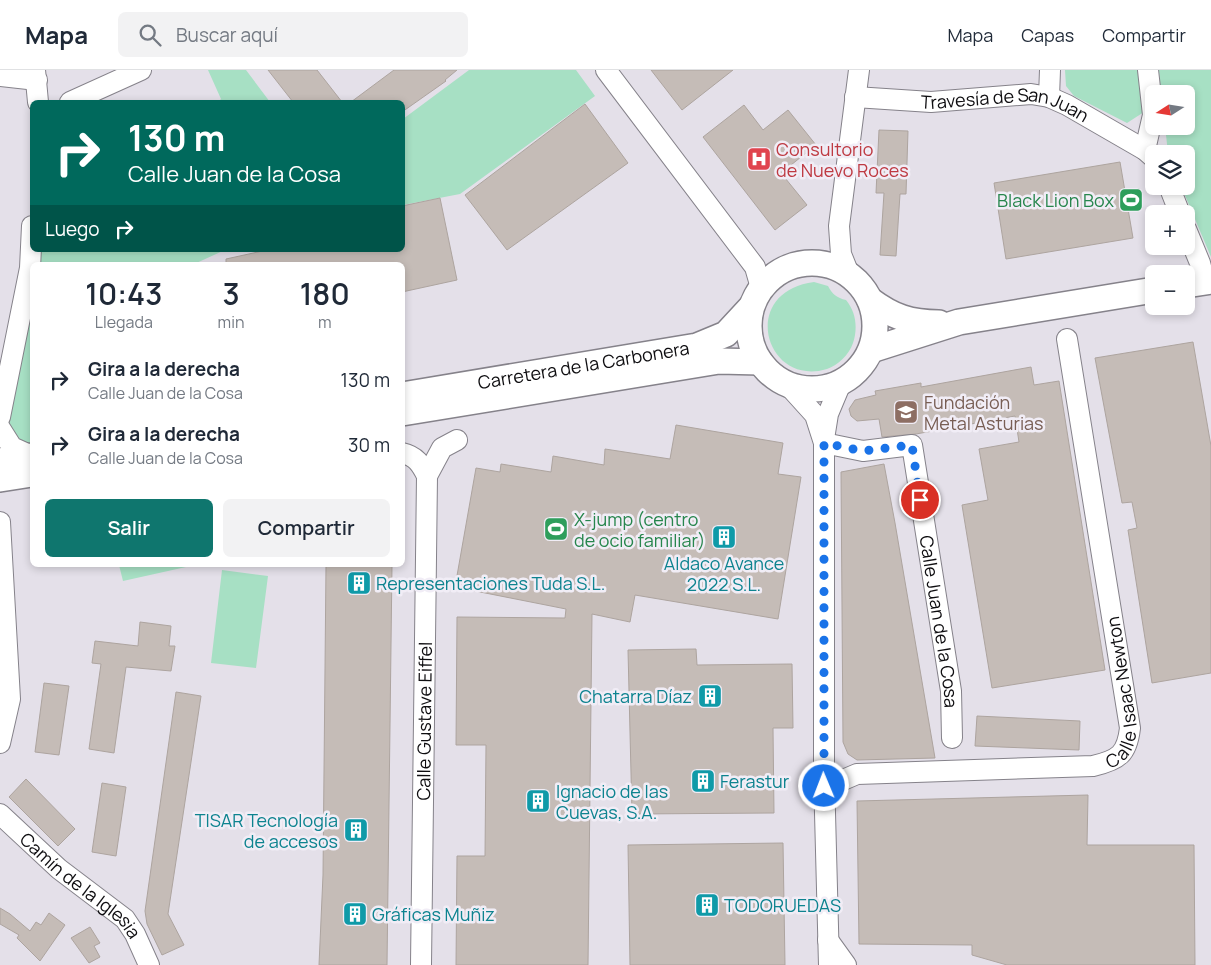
<!DOCTYPE html>
<html lang="es">
<head>
<meta charset="utf-8">
<style>
	:root { --surface:#fff; --page:#f2f2f3; --text:#1f2937; --muted:#747a83; --line:#e0e1e3; --accent:#0f766e }
	body { margin:0; font-family:Manrope,sans-serif; background:var(--page); color:var(--text); height:100vh; display:flex; flex-direction:column; font-size:19px; white-space:nowrap }
	* { box-sizing:border-box; margin:0 }
	p { font-size:16px; color:var(--muted) }
	.icon { flex:none; width:28px; height:28px; fill:none; stroke:currentColor; stroke-width:2; stroke-linecap:round; stroke-linejoin:round }
	.map { position:relative; flex:1; overflow:hidden }
	.panel { position:absolute; left:30px; top:192px; width:375px; height:305px; display:flex; flex-direction:column; background:var(--surface); border-radius:8px; box-shadow:0 2px 8px #0003 }
	.panel>* { flex:none }
	.hud { position:absolute; left:30px; top:30px; width:375px; height:152px; border-radius:8px; box-shadow:0 2px 8px #0003; background:#00695c; color:#fff; overflow:hidden }
	.needle { width:32px; rotate:258deg }
	.tools { position:absolute; left:1145px; top:15px; display:grid; gap:10px }
	.tools a { display:grid; place-items:center; width:50px; height:50px; border-radius:8px; background:var(--surface); box-shadow:0 2px 8px #0003; font-size:25px }
	.pin { position:absolute; display:grid; place-items:center; width:42px; height:42px; color:#fff; margin:-21px; border:2px solid #fff; border-radius:50%; box-shadow:0 1px 5px #0007 }
	.me { position:absolute; width:55px; margin:-28px; rotate:359deg; stroke-linejoin:round; filter:drop-shadow(0 0 4px #0008) }
	.turn { display:flex; align-items:center; gap:18px; height:105px; padding:0 15px; font-size:22px }
	.turn .icon { width:65px; height:65px; stroke-width:2.5 }
	.turn b { display:block; font-size:35px; line-height:42px }
	.then { display:flex; align-items:center; height:48px; padding:0 15px; background:#0003; gap:10px; font-size:19px }
	.eta { display:flex; justify-content:space-evenly; align-items:center; height:85px; text-align:center }
	.eta b { font-size:30px; font-weight:600; line-height:35px }
	.action { display:flex; gap:10px; margin-top:auto; padding:10px 15px }
	.action a { flex:1; height:58px; border-radius:8px; background:var(--accent); color:#fff; font-size:20px; font-weight:600; line-height:58px; text-align:center }
	.action a+a { background:var(--page); color:var(--text) }
	ul { padding:0; list-style:none }
	li { display:flex; align-items:center; gap:15px; height:65px; padding:0 15px }
	li div { flex:1 }
	li b { display:block; font-size:19px }
	li em { font-style:normal }
	header { display:flex; align-items:center; gap:30px; box-sizing:border-box; height:70px; padding:0 25px; background:var(--surface); border-bottom:1px solid var(--line) }
	header strong { font-size:24px }
	nav { display:flex; gap:28px; margin-inline-start:auto; font-size:18px }
	.search { width:350px; height:45px; background:var(--page); display:flex; align-items:center; gap:12px; box-sizing:border-box; padding:0 18px; border-radius:8px; color:var(--muted); font-size:19px }
	.map>svg:first-child { display:block }
</style>
</head>
<body>
<header>
<strong>Mapa</strong>
<div class="search"><svg class="icon" aria-label="search" viewBox="0 0 24 24"><circle cx="10" cy="10" r="6"/><path d="M15 15l6 6"/></svg>Buscar aquí</div>
<nav><a>Mapa</a><a>Capas</a><a>Compartir</a></nav>
</header>
<div class="map">
<svg width="1211" height="895" viewBox="0 0 1211 895">
	<rect width="100%" height="100%" fill="#e4e0e9"/>
	<!-- green -->
	<path fill="#a7e0c4" d="M208,0h38l24,32h-52l3,-3z
		M469,0h107l19,26 -135,98 -57,11v-86z
		M1065,0h74l5,42 -17,11 -53,-27 -8,-10z
		M1159,0h52v187l-30,-71h5v-32l-18,-1 -3,-27h21v-32h-25z
		M32,180h193l-33,15h-160v191l-32,-39z
		M814,212l14,4c4,8 9,12 18,14 10,12 12,28 7,43 -4,12 -15,22 -26,26 -62,19 -89,-77 -13,-87z
		M119,495h76l-72,16z
		M222,500l46,6 -12,92 -45,-5z"/>
	<!-- building -->
	<path fill="#c5bcb7" stroke="#ada49f" d="M268,0h49l25,32h-49z
		M394,0h63l-12,10 1,1 -44,31v-10h-51z
		M651,0h82l-51,40z
		M585,34l43,59 -121,87 -42,-55z
		M744,35l19,25 25,-20 28,35 -35,28 26,32 -32,25 -72,-93z
		M879,60l29,1 -2,63h-6l-4,62 -16,-1 4,-62h-8z
		M1120,92l13,76 -127,21 -12,-76z
		M440,128l17,82 -55,12v-27h-176v-6l41,-9h135v-44z
		M1193,272l18,104v227l-59,10 -24,-153 9,-2 -5,-26 -10,1 -27,-145z
		M1031,297l3,18 25,-4 46,289 -113,18 -30,-183 26,-5 -9,-51 40,-7 -4,-26 -99,18 -34,3 -3,-18 -22,2 -6,-5 -2,-7 6,-9 21,-5 -1,-4 46,-8v4z
		M676,355l107,18 -5,31 23,3 -23,142 -143,-24 -5,27 -38,-8 -4,351h-132l1,-109h28l1,-111h-30l1,-128 108,1 1,-9 -111,-22 21,-119 24,4 1,-8 50,8 2,-16 51,9 1,-16 65,10z
		M884,394l11,59 40,235 -78,2 -9,-6 -5,-12 -2,-270z
		M326,495h66l-5,400h-68l4,-90z
		M140,552l31,4 -2,20h6l-4,25 -45,-4 -12,86 -25,-4 12,-85 -9,-1 3,-22 43,5z
		M696,579l1,16 95,-1 1,64h-20l1,85 -142,1 -4,-164z
		M44,613l25,3 -10,69 -24,-3z
		M176,622l25,4 -33,218 16,31 -22,10 -15,-31 -2,-13z
		M977,646l103,5 -1,29 -104,-4z
		M26,709l49,50 -17,17 -49,-49z
		M102,713l24,4 -10,69 -24,-4z
		M1088,725l-1,50h107l1,120h-188l-35,-10v-10l-113,-1 -2,-143z
		M783,773l2,122h-155l-2,-120z
		M0,838l10,6 20,17 6,-9 5,3 8,-12 16,12 -25,36 -23,-23 2,-3 -19,-11z
		M90,857l10,16 -6,3 6,11 -11,6 -18,-25z"/>
	<g fill="none" stroke-linecap="round" stroke-linejoin="round">
		<defs>
			<g id="minor">
				<path d="M35,0l3,32"/>
				<path d="M606,0l149,197 6,21"/>
				<path d="M0,6l37,4"/>
				<path id="s1" d="M855,27l76,5 100,-8 18,3 18,8 78,45 9,8"/>
				<path d="M1049,27l1,-27"/>
				<path d="M70,32l71,-32"/>
				<path d="M1145,80l8,-35 -5,-45"/>
				<path d="M1169,116l11,28"/>
				<path d="M1186,159l14,34 5,19"/>
				<path d="M849,204l-8,-20 -2,-28 20,-156"/>
				<path d="M787,314l28,31 9,28v332l5,190"/>
				<path d="M0,347l30,-149 2,-42"/>
				<path d="M0,358l12,19 20,9"/>
				<path d="M824,369l4,-25 13,-31"/>
				<path id="s2" d="M824,373l39,8 49,-6 39,246 1,47"/>
				<path d="M402,383c14,3 19,11 25,23"/>
				<path d="M0,452l10,177 -10,44"/>
				<path id="s3" d="M825,726l18,-16 14,-6 236,-8c26,-6 34,-12 37,-38l-63,-389"/>
				<path id="s4" d="M0,744l59,55 66,50 10,15 14,31"/>
				<path d="M828,870l18,25"/>
				<path id="s5" d="M421,895l6,-489 15,-28 15,-8"/>
			</g>
			<g id="tertiary">
				<circle cx="812" cy="256" r="63"/>
				<path d="M1186,215l25,-4"/>
				<path d="M870,230c23,17 40,23 69,23"/>
				<path d="M871,280l88,-28 195,-32"/>
				<path id="s6" d="M402,325l295,-49 29,-12 25,-27"/>
				<path d="M402,343l317,-52 41,1"/>
				<path d="M0,391l32,-5"/>
				<path d="M0,409l32,-5"/>
			</g>
		</defs>
		<!-- minor casing -->
		<use href="#minor" stroke="#85828a" stroke-width="22"/>
		<!-- tertiary casing -->
		<use href="#tertiary" stroke="#85828a" stroke-width="28"/>
		<!-- minor -->
		<use href="#minor" stroke="#fff" stroke-width="20"/>
		<!-- tertiary -->
		<use href="#tertiary" stroke="#fff" stroke-width="25"/>
	</g>
	<g fill="none" stroke-linecap="round" stroke-linejoin="round">
		<!-- route -->
		<path stroke="#1a73e8" stroke-width="9" stroke-dasharray="0 16.2" d="M824,716v-343l39,8 49,-6 8,55"/>
	</g>
	<!-- icons -->
	<defs>
		<symbol id="hospital-square" viewBox="-11 -11 22 22"><rect x="-9" y="-9" width="18" height="18" rx="4" fill="#e0444e" stroke="#f1edf6"/><path d="M-5-5h3v3.5h4V-5h3V5h-3V1.5h-4V5h-3Z" fill="#fff"/></symbol>
		<symbol id="stadium-square" viewBox="-11 -11 22 22"><rect x="-9" y="-9" width="18" height="18" rx="4" fill="#2e9e5b" stroke="#f1edf6"/><path d="M0-5a6.5 5 0 1 0 0 10a6.5 5 0 1 0 0-10ZM-3.5-1.8h7v3.6h-7Z" fill="#fff"/></symbol>
		<symbol id="school-square" viewBox="-11 -11 22 22"><rect x="-9" y="-9" width="18" height="18" rx="4" fill="#8d6e63" stroke="#f1edf6"/><path d="M0-5L7-2L0 1L-7-2ZM-4 1L0 2.5L4 1V4Q0 6-4 4Z" fill="#fff"/></symbol>
		<symbol id="building-square" viewBox="-11 -11 22 22"><rect x="-9" y="-9" width="18" height="18" rx="4" fill="#0f9aa8" stroke="#f1edf6"/><path d="M-4-6H4V6H1V3H-1V6H-4ZM-2.5-4.3h1.7v1.8h-1.7ZM.8-4.3h1.7v1.8H.8ZM-2.5-1h1.7V.8h-1.7ZM.8-1h1.7V.8H.8Z" fill="#fff"/></symbol>
	</defs>
	<g fill-rule="evenodd">
		<use href="#hospital-square" x="745" y="75" width="28" height="28"/>
		<use href="#stadium-square" x="1117" y="116" width="28" height="28"/>
		<use href="#school-square" x="892" y="328" width="28" height="28"/>
		<use href="#stadium-square" x="542" y="445" width="28" height="28"/>
		<use href="#building-square" x="710" y="453" width="28" height="28"/>
		<use href="#building-square" x="345" y="499" width="28" height="28"/>
		<use href="#building-square" x="696" y="612" width="28" height="28"/>
		<use href="#building-square" x="689" y="697" width="28" height="28"/>
		<use href="#building-square" x="524" y="717" width="28" height="28"/>
		<use href="#building-square" x="342" y="746" width="28" height="28"/>
		<use href="#building-square" x="693" y="821" width="28" height="28"/>
		<use href="#building-square" x="341" y="830" width="28" height="28"/>
	</g>
	<g text-anchor="middle" dominant-baseline="central" stroke-width="5" stroke-linejoin="round" paint-order="stroke">
		<!-- street labels -->
		<g font-size="18" fill="#0e0d10" stroke="#f1edf6">
			<text stroke="none"><textPath href="#s1" startOffset="152">Travesía de San Juan</textPath></text>
			<text stroke="none"><textPath href="#s6" startOffset="184">Carretera de la Carbonera</textPath></text>
			<text stroke="none"><textPath href="#s2" startOffset="268">Calle Juan de la Cosa</textPath></text>
			<text stroke="none"><textPath href="#s3" startOffset="368">Calle Isaac Newton</textPath></text>
			<text stroke="none"><textPath href="#s5" startOffset="244">Calle Gustave Eiffel</textPath></text>
			<text stroke="none"><textPath href="#s4" startOffset="108">Camín de la Iglesia</textPath></text>
		</g>
		<!-- health labels -->
		<g font-size="18" fill="#be3a42" stroke="#f1edf6" text-anchor="start">
			<text x="776" y="79">Consultorio<tspan x="776" dy="21">de Nuevo Roces</tspan></text>
		</g>
		<!-- leisure labels -->
		<g font-size="18" fill="#27864d" stroke="#f1edf6" text-anchor="end">
			<text x="1114" y="130">Black Lion Box</text>
			<text x="574" y="449" text-anchor="start">X-jump (centro<tspan x="574" dy="21">de ocio familiar)</tspan></text>
		</g>
		<!-- education labels -->
		<g font-size="18" fill="#785e54" stroke="#f1edf6" text-anchor="start">
			<text x="924" y="332">Fundación<tspan x="924" dy="21">Metal Asturias</tspan></text>
		</g>
		<!-- culture labels -->
		<g font-size="18" fill="#0d838f" stroke="#f1edf6" text-anchor="start">
			<text x="724" y="493" text-anchor="middle">Aldaco Avance<tspan x="724" dy="21">2022 S.L.</tspan></text>
			<text x="376" y="513">Representaciones Tuda S.L.</text>
			<text x="692" y="626" text-anchor="end">Chatarra Díaz</text>
			<text x="720" y="711">Ferastur</text>
			<text x="556" y="721">Ignacio de las<tspan x="556" dy="21">Cuevas, S.A.</tspan></text>
			<text x="338" y="750" text-anchor="end">TISAR Tecnología<tspan x="338" dy="21">de accesos</tspan></text>
			<text x="724" y="835">TODORUEDAS</text>
			<text x="372" y="844">Gráficas Muñiz</text>
		</g>
	</g>
</svg>
<div class="tools">
<a><svg class="needle" viewBox="-14 -14 28 28"><path d="M0-13l5 13h-10z" fill="#e53935"/><path d="M0 13l5-13h-10z" fill="#747a83"/></svg></a>
<a><svg class="icon" aria-label="layers" viewBox="0 0 24 24"><path d="M12 4l9 5-9 5-9-5zM3 14l9 5 9-5"/></svg></a>
<a>+</a>
<a>−</a>
</div>
<div class="pin" style="left:920px;top:430px;background:#d93025"><svg class="icon" aria-label="arrive" viewBox="0 0 24 24"><path d="M6 21V4h12l-3 4 3 4H6"/></svg></div>
<svg class="me" style="left:824px;top:716px" viewBox="-20 -20 40 40"><circle r="17" fill="#1a73e8" stroke="#fff" stroke-width="3"/><path d="M0-11L8 9 0 5-8 9z" fill="#fff"/></svg>
<div class="hud">
<div class="turn"><svg class="icon" aria-label="right" viewBox="0 0 24 24"><path d="M7 20v-9h11M14 6l5 5-5 5"/></svg><div><b>130 m</b>Calle Juan de la Cosa</div></div>
<div class="then">Luego<svg class="icon" aria-label="right" viewBox="0 0 24 24"><path d="M7 20v-9h11M14 6l5 5-5 5"/></svg></div>
</div>
<section class="panel">
<div class="eta">
<div><b>10:43</b><p>Llegada</p></div>
<div><b>3</b><p>min</p></div>
<div><b>180</b><p>m</p></div>
</div>
<ul>
<li><svg class="icon" aria-label="right" viewBox="0 0 24 24"><path d="M7 20v-9h11M14 6l5 5-5 5"/></svg><div><b>Gira a la derecha</b><p>Calle Juan de la Cosa</p></div><em>130 m</em></li>
<li><svg class="icon" aria-label="right" viewBox="0 0 24 24"><path d="M7 20v-9h11M14 6l5 5-5 5"/></svg><div><b>Gira a la derecha</b><p>Calle Juan de la Cosa</p></div><em>30 m</em></li>
</ul>
<div class="action"><a>Salir</a><a>Compartir</a></div>
</section>
</div>
</body>
</html>
